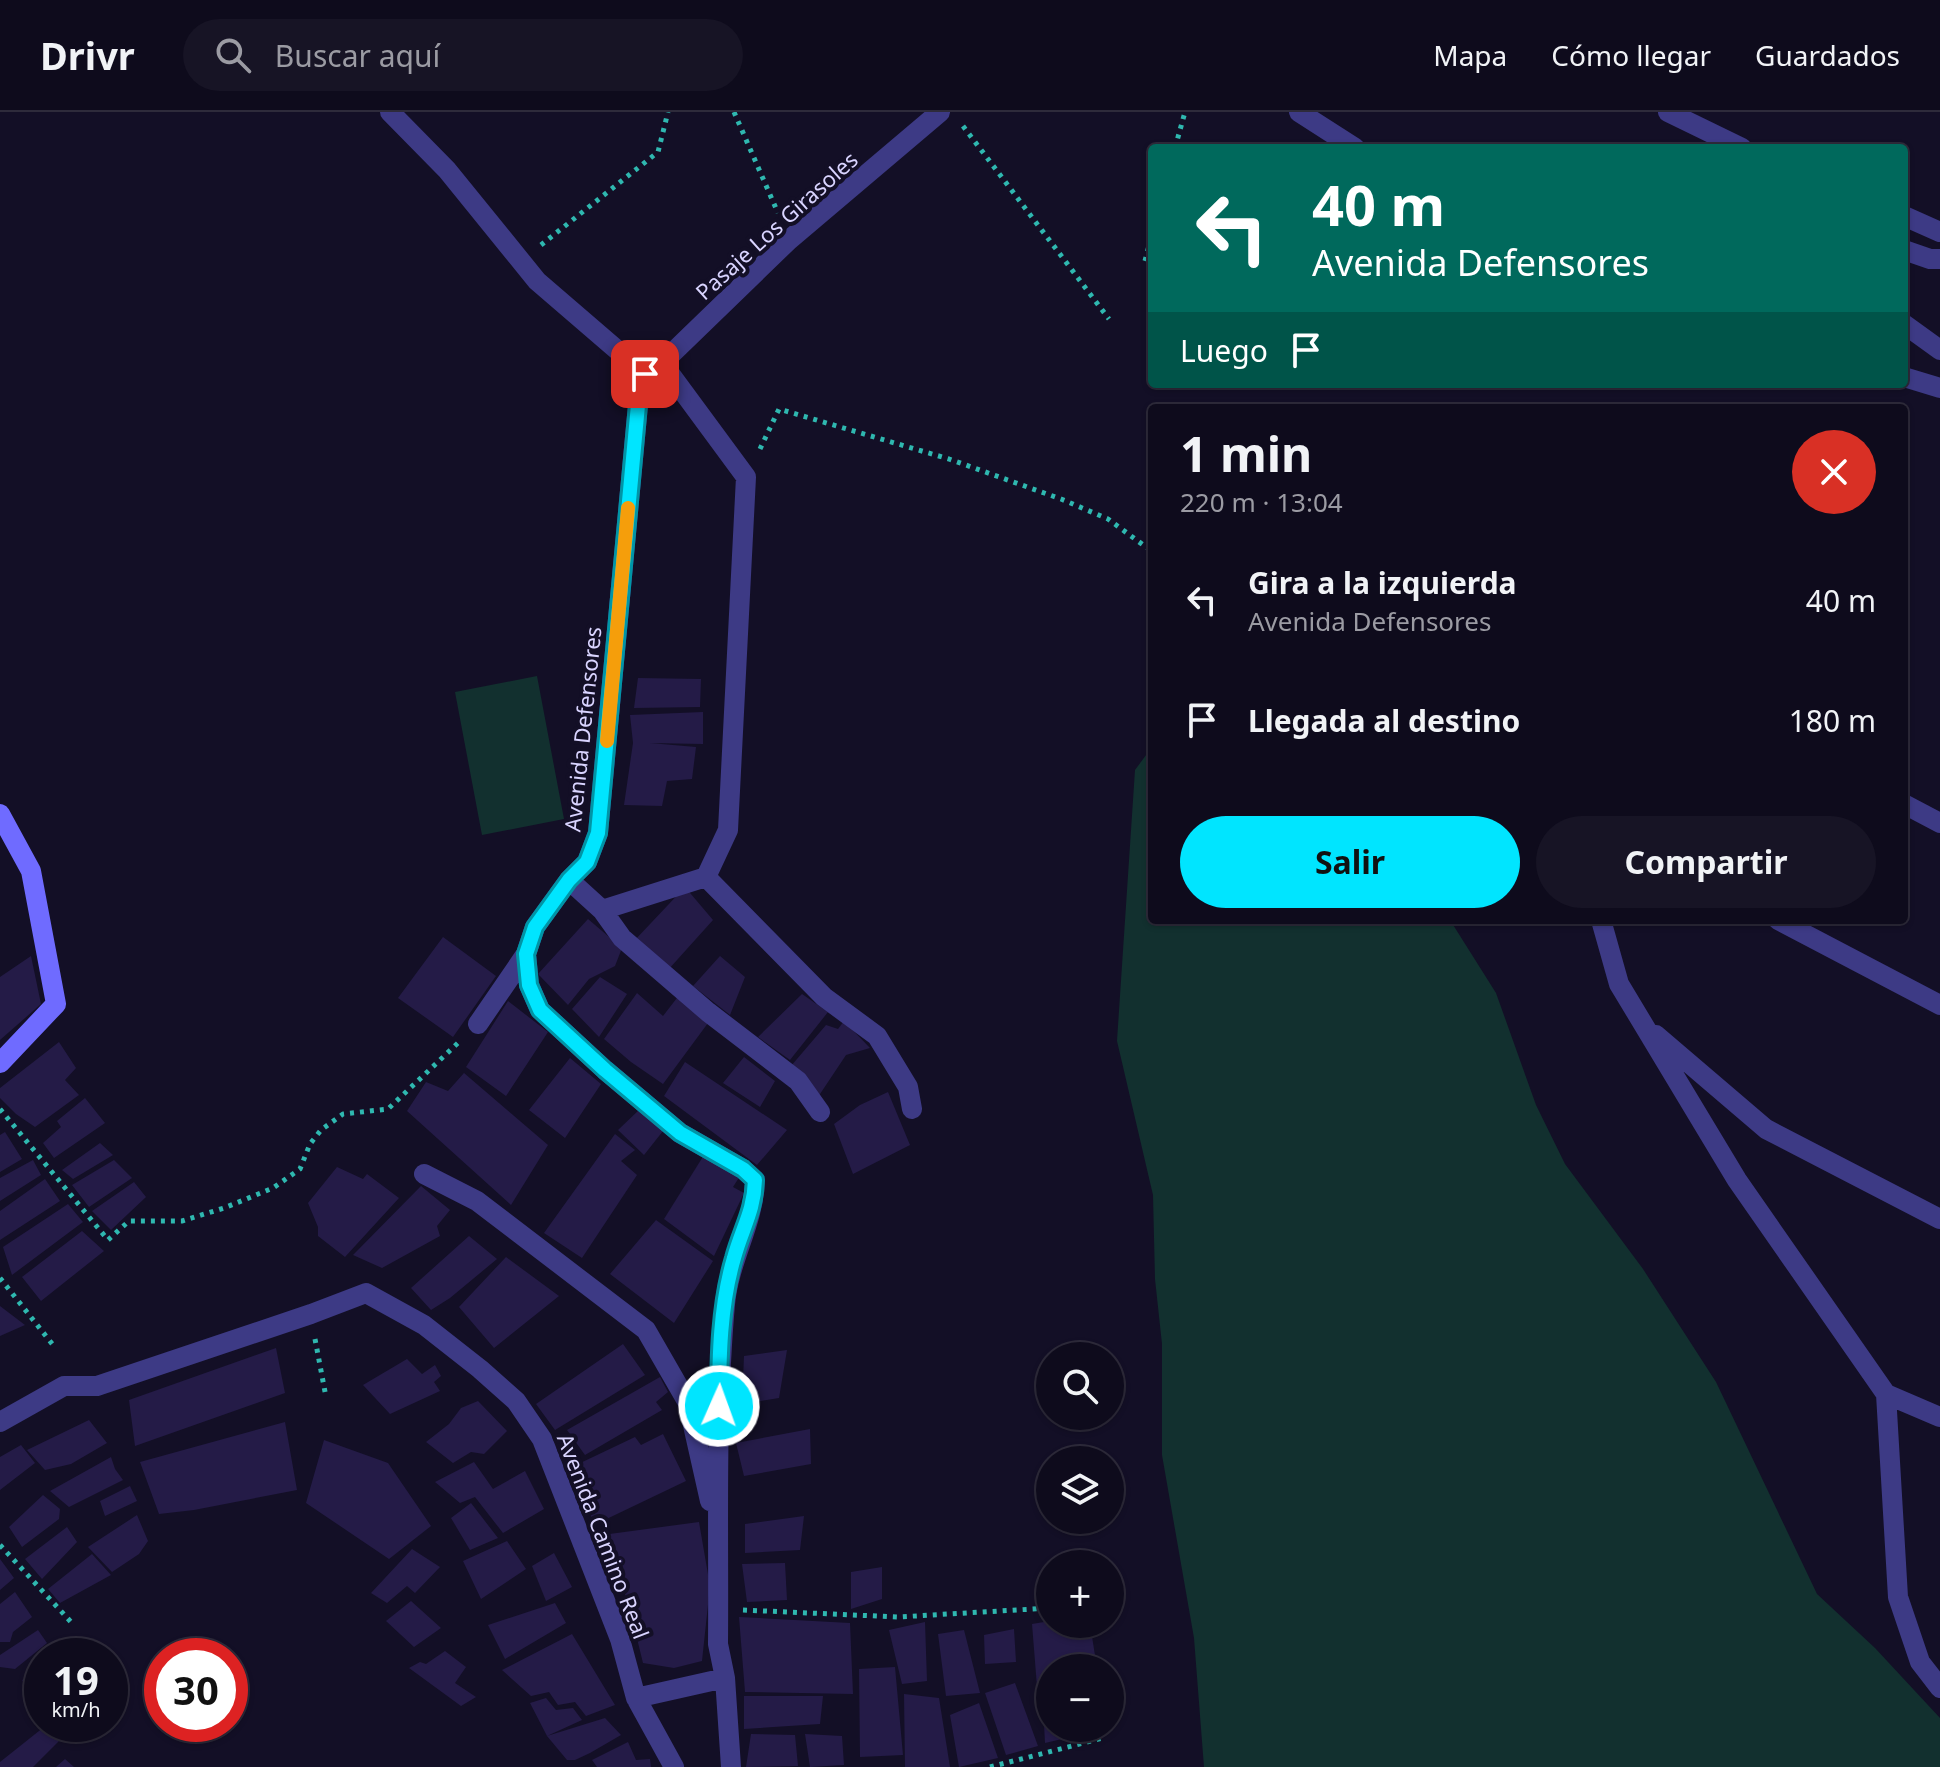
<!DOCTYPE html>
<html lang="es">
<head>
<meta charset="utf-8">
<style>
	:root { --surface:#0e0b1c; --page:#171425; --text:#f1f3f6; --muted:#9b9ba3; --line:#2e2b3b; --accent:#00e5ff }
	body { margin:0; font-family:"Noto Sans",sans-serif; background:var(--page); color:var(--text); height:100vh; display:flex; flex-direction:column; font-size:30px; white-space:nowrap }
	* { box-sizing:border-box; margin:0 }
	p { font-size:26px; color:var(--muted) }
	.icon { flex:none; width:44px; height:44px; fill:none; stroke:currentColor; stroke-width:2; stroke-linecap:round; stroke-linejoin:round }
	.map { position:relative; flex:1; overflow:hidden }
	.panel { position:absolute; left:1148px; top:292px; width:760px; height:520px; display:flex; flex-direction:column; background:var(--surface); border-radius:8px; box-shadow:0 2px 6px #0004,0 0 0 2px var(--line) }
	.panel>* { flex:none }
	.guide { position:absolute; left:1148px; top:32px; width:760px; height:244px; border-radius:8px; box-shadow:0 2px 6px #0004,0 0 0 2px var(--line); background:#00695c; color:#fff; overflow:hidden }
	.tools { position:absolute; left:1036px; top:1230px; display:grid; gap:16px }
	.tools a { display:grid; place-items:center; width:88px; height:88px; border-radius:50%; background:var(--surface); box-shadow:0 2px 6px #0004,0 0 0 2px var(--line); font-size:40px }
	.speed { position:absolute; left:24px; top:1526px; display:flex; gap:16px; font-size:40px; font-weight:700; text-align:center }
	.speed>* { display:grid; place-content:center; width:104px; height:104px; border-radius:50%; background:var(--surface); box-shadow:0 2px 6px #0004,0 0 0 2px var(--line); line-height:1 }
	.speed small { font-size:20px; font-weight:400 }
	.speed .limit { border:12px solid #d22; background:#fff; color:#111 }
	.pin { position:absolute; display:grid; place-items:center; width:68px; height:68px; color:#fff; margin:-34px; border-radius:16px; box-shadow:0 4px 12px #0006 }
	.me { position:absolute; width:88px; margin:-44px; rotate:2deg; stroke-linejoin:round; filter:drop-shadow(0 0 6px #0008) }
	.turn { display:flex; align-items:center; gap:28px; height:168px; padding:0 32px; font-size:36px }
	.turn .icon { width:104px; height:104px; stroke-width:2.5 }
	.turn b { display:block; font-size:56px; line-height:68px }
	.then { display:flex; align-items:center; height:76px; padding:0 32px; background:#0003; gap:16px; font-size:30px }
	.round { display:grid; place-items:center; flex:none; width:84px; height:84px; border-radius:42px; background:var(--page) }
	.head { display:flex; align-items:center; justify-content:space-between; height:136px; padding:0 32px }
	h1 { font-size:48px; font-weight:700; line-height:60px }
	.primary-button { display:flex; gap:16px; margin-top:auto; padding:16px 32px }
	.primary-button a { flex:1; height:92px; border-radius:48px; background:var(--accent); color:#111; font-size:32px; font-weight:700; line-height:92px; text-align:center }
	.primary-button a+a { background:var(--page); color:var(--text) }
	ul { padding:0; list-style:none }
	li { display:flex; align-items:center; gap:24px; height:120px; padding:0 32px }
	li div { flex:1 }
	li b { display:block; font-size:30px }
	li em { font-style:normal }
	header { display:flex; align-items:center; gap:48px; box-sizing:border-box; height:112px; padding:0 40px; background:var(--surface); border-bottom:2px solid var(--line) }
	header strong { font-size:38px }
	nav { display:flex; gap:44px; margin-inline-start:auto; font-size:28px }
	.search { width:560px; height:72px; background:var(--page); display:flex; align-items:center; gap:20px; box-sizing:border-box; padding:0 28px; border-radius:44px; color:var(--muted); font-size:30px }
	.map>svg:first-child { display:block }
</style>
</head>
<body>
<header>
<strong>Drivr</strong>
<div class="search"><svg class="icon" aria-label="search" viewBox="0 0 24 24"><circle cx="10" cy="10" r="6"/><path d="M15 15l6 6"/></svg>Buscar aquí</div>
<nav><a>Mapa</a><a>Cómo llegar</a><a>Guardados</a></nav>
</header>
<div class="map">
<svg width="1940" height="1655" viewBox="0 0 1940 1655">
	<rect width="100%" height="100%" fill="#130f26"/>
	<!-- green -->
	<path fill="#12302f" d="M537,564l27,143 -82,16 -27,-143z
		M1152,635v173h298l46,73 40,112 29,59 78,105 73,113 101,212 58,54 65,70v49h-736l-10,-129 -32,-183v-111l-7,-65 -2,-84 -36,-154 18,-271z"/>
	<!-- building -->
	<path fill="#241b47" d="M638,566l63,1 -1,28 -66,1z
		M703,600v32l-53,-1 46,4 -4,32 -25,2 -5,25 -38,-1 9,-62 -3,-28z
		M685,775l28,33 -45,50 -34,-29z
		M588,807l34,29 -7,18 -26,13 -21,26 -30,-31z
		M443,825l53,39 -43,61 -55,-39z
		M31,844l10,48 -41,36v-63z
		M720,844l25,21 -15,38 -37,-29z
		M600,865l27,17 -28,43 -27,-28z
		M637,881l26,23 17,-22 28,29 -45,61 -32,-22 -27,-23z
		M802,882l26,18 -38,48 -32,-23z
		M508,889l40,31 -42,64 -40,-29z
		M844,909l26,27 -24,7 -28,42 -27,-31 35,-41 12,4z
		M59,930l17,26 -11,12 14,15 -44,32 -19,-13 -16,-16v-10z
		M744,945l31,24 -15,26 -37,-24z
		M570,946l31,26 -36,54 -36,-28z
		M685,950l102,68 -30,35 -93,-69z
		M464,961l84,72 -37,60 -104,-94 19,-29 22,9z
		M888,980l22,53 -57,29 -19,-50 26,-19z
		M85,986l20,25 -51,35 -11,-15 18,-16 -4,-6z
		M640,997l23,22 -19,24 -26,-25z
		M5,1020l17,27 -22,13v-37z
		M615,1022l20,16 -14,11 16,14 -55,83 -38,-25z
		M100,1031l13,12 -40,24 -11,-9z
		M704,1043l36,21 -7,11 11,6 -30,63 -50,-37z
		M33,1048l8,15 -41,26v-23z
		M114,1048l18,18 -43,29 -17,-22z
		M337,1055l26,12 4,-5 32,24 -54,59 -27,-21v-9l-10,-24z
		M45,1067l15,22 -60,39v-29z
		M134,1070l12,15 -35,33 -19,-19z
		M421,1074l29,24 -13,16 3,10 -58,32 -29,-13z
		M68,1092l15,18 -71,53 -9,-28z
		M656,1108l57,41 -39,62 -64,-49z
		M82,1119l22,20 -63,50 -19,-24z
		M469,1124l28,23 -47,39 -19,12 -20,-22z
		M506,1145l53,39 -65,52 -35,-41z
		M0,1194l25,19 -25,11z
		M623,1232l22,31 -90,55 -19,-26z
		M276,1236l9,45 -150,53 -6,-46z
		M787,1238l-8,48 -37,6 2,-48z
		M407,1247l15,15 13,-9 6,11 -7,6 6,9 -50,23 -27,-29z
		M660,1265l8,15 -12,10 6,8 -77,45 -18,-25z
		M478,1289l29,30 -23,23 -13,-2 -18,11 -27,-21 23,-18 12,-16z
		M89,1308l18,23 -36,21 -26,6 -18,-20z
		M285,1310l12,68 -103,20 -35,4 -19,-52z
		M810,1317l1,35 -67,12 -8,-33z
		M663,1322l23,47 -92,44 -20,-59 61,-29 6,8z
		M324,1328l64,23 43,63 -42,33 -83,-56z
		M21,1333l14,18 -35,27v-33z
		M111,1345l4,12 8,11 -54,27 -19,-16z
		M474,1350l19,27 32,-18 19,38 -41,24 -28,-36 -15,6 -25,-21z
		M130,1374l7,15 -32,15 -5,-15z
		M43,1383l17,14 -1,10 -37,28 -13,-20z
		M471,1391l27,35 -28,12 -19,-32z
		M137,1403l11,26 -9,13 -27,18 -24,-25z
		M804,1404l-4,34 -55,3v-29z
		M699,1410l11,64 -8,75 -28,7 -31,-5 -15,-61 -26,-67z
		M67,1415l10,15 -35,37 -17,-20z
		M507,1429l19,28 -45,30 -18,-38z
		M412,1437l28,18 -25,26 -8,-7 -20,17 -16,-10z
		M554,1441l18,34 -26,14 -14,-35z
		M92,1442l19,21 -51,28 -12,-14z
		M0,1447l14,19 -14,12z
		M785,1451l2,37 -40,2 -5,-38z
		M882,1455v32l-31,10v-37z
		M15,1480l17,25 -19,15 -3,10h-10v-38z
		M411,1489l30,27 -27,19 -28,-26z
		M555,1491l11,20 -61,36 -17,-34z
		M739,1505l111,6 3,71 -108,-2z
		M1050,1509v3h40l7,44h-47v27l-12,4 -6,-75z
		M925,1510l2,59 -25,3 -13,-54z
		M1014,1517l2,33 -31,2 -1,-29z
		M38,1518l9,13 -32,26 -15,-2v-12z
		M964,1518l16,63 -34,3 -8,-62z
		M572,1522l43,71 -29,11 -11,-14 -17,3 -9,-13 -18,4 -29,-26z
		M445,1539l21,16 -11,16 21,14 -15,9 -52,-38 11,-6 6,2z
		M895,1555l8,88 -43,2 -1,-88z
		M42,1557v28l-7,5 -13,-22z
		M1015,1571l23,63 -32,9 -21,-62z
		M904,1582l35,4 11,69h-45z
		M744,1584h79l-3,28 -76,5z
		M546,1586l10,12 17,-2 9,12 -35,16 58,-18 16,17 -31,18 -15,7h-8l-20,-24 -17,-33z
		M979,1591l19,55 -39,9 -9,-52z
		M1050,1591v25h23l2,8 -30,7 -2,-38z
		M51,1612h39l-18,10 -4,-6 -7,5z
		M44,1615l18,11 -29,29h-33v-5z
		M1078,1616h29l1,3 -28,6z
		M751,1622l44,1 3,31 -52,1z
		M805,1622l37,2 2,29 -34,2z
		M628,1630l8,18 14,-1 1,8h-54l-5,-7z
		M65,1647l9,8h-18z"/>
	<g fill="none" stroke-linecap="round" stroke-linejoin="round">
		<!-- path -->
		<path stroke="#2fb8b0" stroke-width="5" stroke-dasharray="4 6" stroke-linecap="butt" d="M734,0l44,101
			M963,14l146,193
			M1175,36l10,-36
			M541,133l117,-93 10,-40
			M1145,149l7,-27
			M760,337l19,-40 170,50 112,40 47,20 42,31
			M0,997l108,131 21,-19h53l42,-13 49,-20 27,-19 10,-25 11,-14 22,-16 45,-5 72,-68
			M0,1166l53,67
			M315,1227l11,58
			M0,1433l71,77
			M743,1498l155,7 152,-9
			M990,1655l113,-29"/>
		<!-- street -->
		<path stroke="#3d3a85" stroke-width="20" d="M390,0l57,58 90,111 108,93
			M1299,0l56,36
			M1668,0l74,36
			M1904,104l36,16
			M1904,138l26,9h10
			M1904,212l36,26
			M652,257l10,-6 127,-123 151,-128
			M645,262l-7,31 -40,428 -11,29 -18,18 -34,47 -9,27 3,31 11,25 65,60 75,63 63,36 12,11c-1,43 -26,80 -30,124 -10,113 -6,227 -7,340l7,34 6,89
			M1904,265l36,11
			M1904,692l36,19
			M706,765l118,120 53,39 31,51 4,22
			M569,768l33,30 104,-33 22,-47 18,-353 -84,-114
			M602,798l20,28 86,74 90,69 22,31
			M1601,808l18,64 118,196 149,214 12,203 22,65 20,26
			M1778,808l162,85
			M478,912l48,-70
			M1656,923l110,94 174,90
			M424,1062l53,27 169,129 42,73 22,98
			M1886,1282l54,23
			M0,1310l64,-36h33l214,-72 55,-21 58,32 56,44 36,32 26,38 78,200 16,59 38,69
			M636,1586l89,-20"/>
		<!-- secondary -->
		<path stroke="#6f6bff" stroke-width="20" d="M0,702l31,57 25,133 -56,59"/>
	</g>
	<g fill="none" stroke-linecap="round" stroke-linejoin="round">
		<defs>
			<path id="route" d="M645,262l-7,31 -40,428 -11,29 -18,18 -34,47 -9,27 3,31 11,25 65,60 75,63 63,36 12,11c-1,32 -13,48 -21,78 -14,47 -15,100 -15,148"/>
		</defs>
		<!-- route casing -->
		<use href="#route" stroke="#0095a6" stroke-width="20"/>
		<!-- route -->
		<use href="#route" stroke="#00e5ff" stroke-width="14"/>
		<!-- slow -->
		<path stroke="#f59e0b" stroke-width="14" d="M607,629l21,-233"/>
	</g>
	<g text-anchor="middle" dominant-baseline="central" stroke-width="8" stroke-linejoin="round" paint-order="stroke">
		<!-- street labels -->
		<g font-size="22" fill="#d9d4ff" stroke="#130f26">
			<text transform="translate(776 113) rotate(-42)">Pasaje Los Girasoles</text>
			<text transform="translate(582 617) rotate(-84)">Avenida Defensores</text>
			<text transform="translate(604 1424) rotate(69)">Avenida Camino Real</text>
		</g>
	</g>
</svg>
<div class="tools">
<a><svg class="icon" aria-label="search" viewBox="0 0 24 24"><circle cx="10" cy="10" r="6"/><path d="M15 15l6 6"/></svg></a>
<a><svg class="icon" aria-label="layers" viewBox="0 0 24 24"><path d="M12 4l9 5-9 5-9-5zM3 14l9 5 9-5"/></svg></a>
<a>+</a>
<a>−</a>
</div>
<div class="speed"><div>19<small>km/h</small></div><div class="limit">30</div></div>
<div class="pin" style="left:645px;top:262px;background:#d93025"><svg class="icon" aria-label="arrive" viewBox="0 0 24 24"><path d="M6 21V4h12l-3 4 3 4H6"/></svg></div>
<svg class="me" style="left:719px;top:1294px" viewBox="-20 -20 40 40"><circle r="17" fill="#00e5ff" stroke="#fff" stroke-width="3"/><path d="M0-11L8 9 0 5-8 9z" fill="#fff"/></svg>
<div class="guide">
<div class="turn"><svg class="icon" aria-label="left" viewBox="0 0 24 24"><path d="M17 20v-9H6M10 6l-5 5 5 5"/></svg><div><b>40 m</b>Avenida Defensores</div></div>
<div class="then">Luego<svg class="icon" aria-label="arrive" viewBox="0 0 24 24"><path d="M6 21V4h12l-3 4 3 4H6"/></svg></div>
</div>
<section class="panel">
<div class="head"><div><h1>1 min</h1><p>220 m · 13:04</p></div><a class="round" style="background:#d93025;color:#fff"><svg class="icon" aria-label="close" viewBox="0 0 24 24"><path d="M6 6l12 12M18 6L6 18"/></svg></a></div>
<ul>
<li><svg class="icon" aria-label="left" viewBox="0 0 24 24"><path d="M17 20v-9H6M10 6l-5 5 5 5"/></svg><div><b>Gira a la izquierda</b><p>Avenida Defensores</p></div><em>40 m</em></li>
<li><svg class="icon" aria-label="arrive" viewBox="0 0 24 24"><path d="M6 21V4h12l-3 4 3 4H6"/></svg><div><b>Llegada al destino</b></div><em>180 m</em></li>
</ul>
<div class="primary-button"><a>Salir</a><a>Compartir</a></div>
</section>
</div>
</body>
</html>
